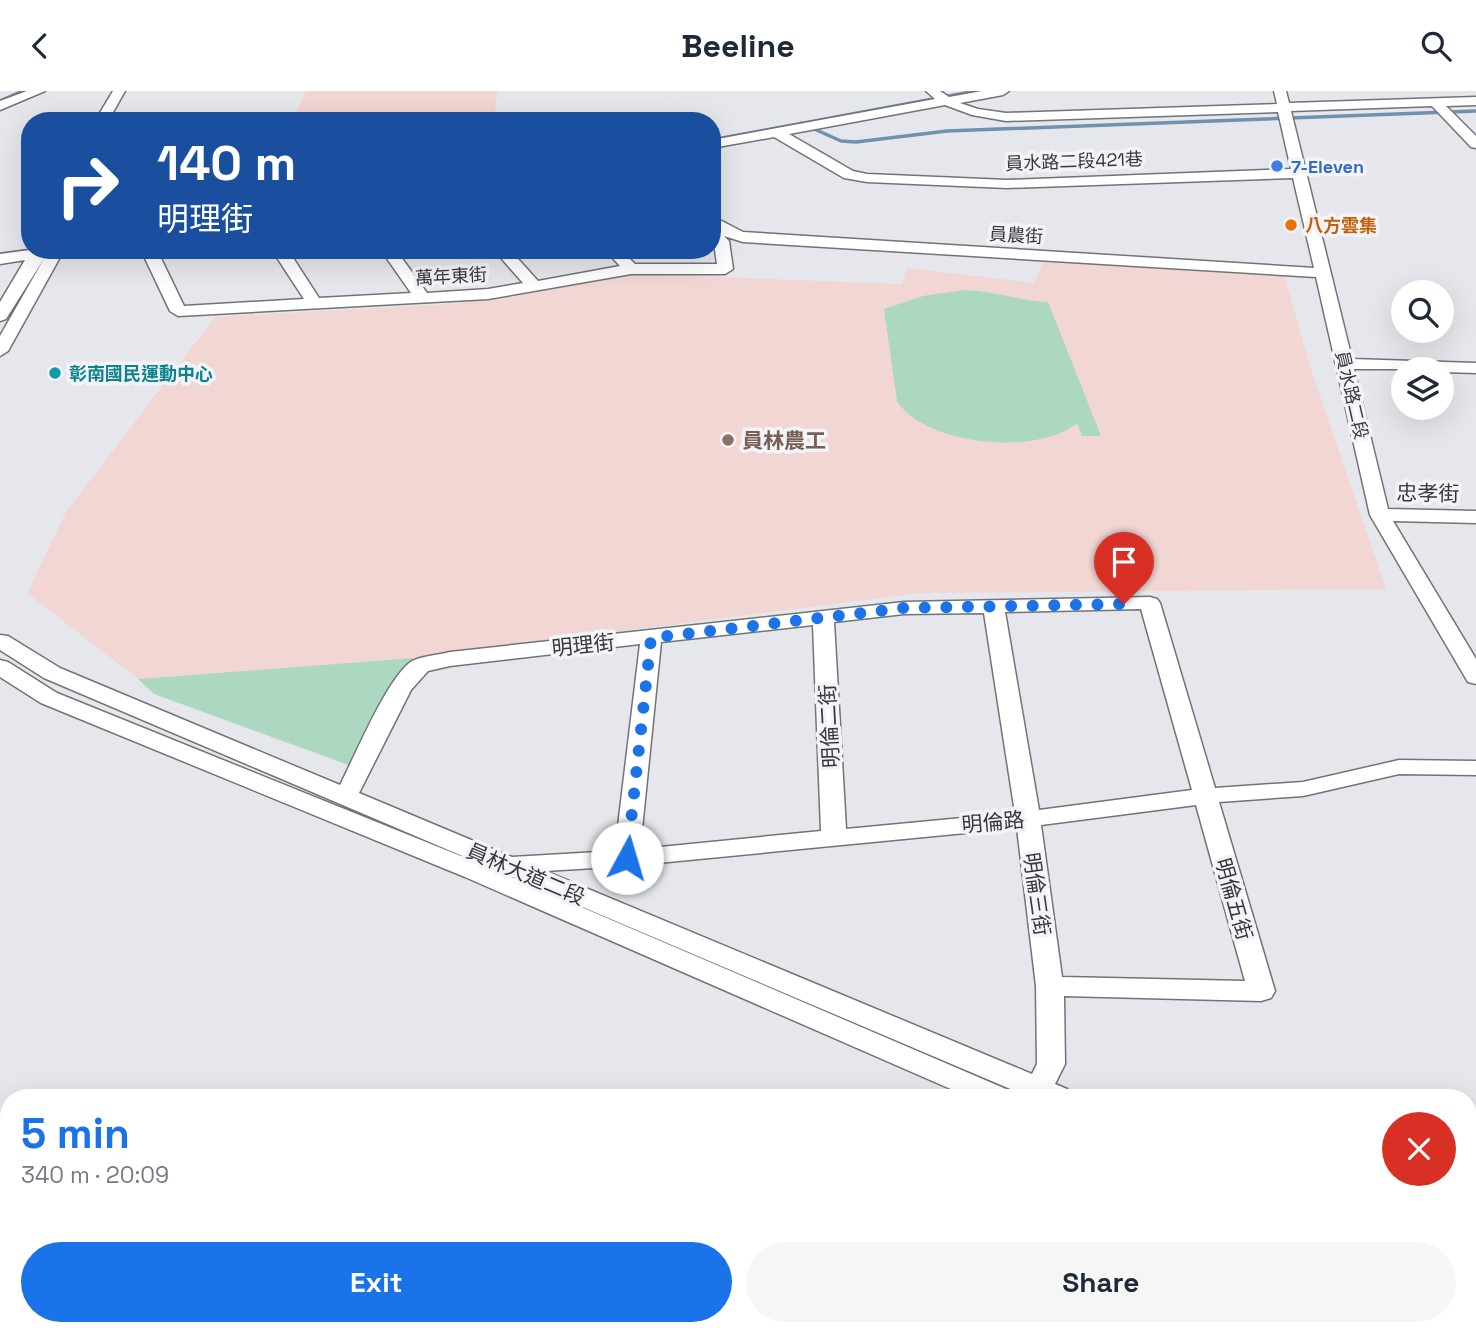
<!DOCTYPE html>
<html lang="en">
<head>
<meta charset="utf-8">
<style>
	:root { --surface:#fff; --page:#f6f6f7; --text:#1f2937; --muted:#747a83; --accent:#1a73e8 }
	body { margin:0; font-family:"Space Grotesk","Noto Sans TC",sans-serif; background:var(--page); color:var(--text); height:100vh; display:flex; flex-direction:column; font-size:26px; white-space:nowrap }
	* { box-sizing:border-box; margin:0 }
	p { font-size:23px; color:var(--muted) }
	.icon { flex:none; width:38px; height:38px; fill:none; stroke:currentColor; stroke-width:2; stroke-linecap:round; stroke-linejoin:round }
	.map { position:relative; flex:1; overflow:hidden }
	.details { position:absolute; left:0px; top:998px; width:1477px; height:247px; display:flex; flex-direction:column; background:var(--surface); border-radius:28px 28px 0 0; box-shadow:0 7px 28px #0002 }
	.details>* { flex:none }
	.guide { position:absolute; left:21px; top:21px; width:700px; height:147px; border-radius:28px; box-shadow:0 7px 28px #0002; background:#1a4fa0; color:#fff; overflow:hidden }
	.buttons { position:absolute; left:1391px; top:189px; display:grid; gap:14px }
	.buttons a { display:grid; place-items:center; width:63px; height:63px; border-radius:50%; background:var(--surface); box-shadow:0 7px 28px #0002; font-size:35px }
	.pin { position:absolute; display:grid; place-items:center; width:60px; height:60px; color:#fff; margin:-72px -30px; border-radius:50% 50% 50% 0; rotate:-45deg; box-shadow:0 0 7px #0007 }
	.pin .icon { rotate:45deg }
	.me { position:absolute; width:77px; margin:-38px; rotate:6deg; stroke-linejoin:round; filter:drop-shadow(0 0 5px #0008) }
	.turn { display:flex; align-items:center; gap:24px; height:147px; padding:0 21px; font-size:32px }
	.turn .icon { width:91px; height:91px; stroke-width:2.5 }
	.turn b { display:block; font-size:49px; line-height:60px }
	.round { display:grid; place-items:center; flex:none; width:74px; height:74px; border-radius:37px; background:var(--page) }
	.headline { display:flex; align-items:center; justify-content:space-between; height:119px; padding:0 21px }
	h1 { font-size:42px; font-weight:700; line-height:52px; color:var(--accent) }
	.cta { display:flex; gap:14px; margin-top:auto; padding:14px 21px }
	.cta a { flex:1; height:80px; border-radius:42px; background:var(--accent); color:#fff; font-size:28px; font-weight:700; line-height:80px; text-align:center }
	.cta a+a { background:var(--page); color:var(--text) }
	header { display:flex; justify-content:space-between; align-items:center; height:91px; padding:0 21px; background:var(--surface); font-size:32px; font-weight:700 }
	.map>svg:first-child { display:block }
</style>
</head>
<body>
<header><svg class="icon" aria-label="back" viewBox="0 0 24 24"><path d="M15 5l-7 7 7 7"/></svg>Beeline<svg class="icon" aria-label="search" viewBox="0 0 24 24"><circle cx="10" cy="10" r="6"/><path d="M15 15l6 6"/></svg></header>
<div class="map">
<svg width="1476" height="1244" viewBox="0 0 1476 1244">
	<rect width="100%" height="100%" fill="#e6e7ec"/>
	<!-- education -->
	<path fill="#f1d6d3" d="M306,0h191l-2,24 -1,6h-202z
		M1043,171l240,10 28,97 75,220 -466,4 -507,65 -275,21 -111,-86 39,-81 149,-195 236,-13 190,-30 261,10 5,-16 127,15z"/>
	<!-- green -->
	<path fill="#acd7c0" d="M965,199c29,1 55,11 83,12l53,134h-19l-5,-13c-38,33 -152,23 -180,-22l-13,-92 39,-13z
		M413,567l-62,108 -197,-72 -16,-15z"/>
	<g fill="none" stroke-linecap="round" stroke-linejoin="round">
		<!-- stream -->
		<path stroke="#6f91ae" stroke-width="3.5" d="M0,10l23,-10
			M801,32l40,18 15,1 91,-11 529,-20
			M712,49l264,-49
			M0,163l30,-4"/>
		<defs>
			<path id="minor" d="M27,0h18l-45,19v-9z
				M113,0h12l-17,30h-13z
				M926,0h14l9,6 33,-6h27l-6,4 -43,8 18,6 28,4 271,-9 -3,-13h12l3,12 187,-6v8l-30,1 30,30v12l-5,-1 -39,-41 -141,5 61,248 124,4v10l-34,-1v-3h-88l34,140 88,2v12l-83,-2 83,138v25l-8,-2 -3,-5 -95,-162 -54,-238 -573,-35 -19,-6 5,5 4,28 -8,5h-94l-143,25 -310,17 -8,-5 -29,-61h16l27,56 120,-7 -32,-49h16l31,48 92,-5 -30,-43h15l31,43 61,-4 35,-6 -29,-33h16l28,31 82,-15 -15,-16h16l14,14h82l-5,-34 5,1 -5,-4v-11l31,16 571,36 -21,-90 -286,10 -140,-6 -23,-4 -70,-41 -62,11v-8l223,-41zM945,14l27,10 34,6 272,-9 13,57 -284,11 -140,-6 -14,-3 -64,-37z
				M30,159h34l-56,101 -8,5v-20l45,-79 -39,62 -6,2v-19l25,-42 -25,4v-10z
				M1150,506l7,2 3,4 55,185 88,-6 96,-22 77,1v14l-77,-1 -96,22 -84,6 56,189 -4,7 -10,3 -197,-5 1,68 -10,20 12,5 4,8h-50l1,-3 -978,-416 -44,-28v-15l8,1 52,32 280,117c14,-27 48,-109 72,-124 10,-5 27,-6 38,-9l454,-50zM1141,518l51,181 -153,20 -34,-198zM984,522l31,200 -169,16 -12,-207 70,-8zM813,534l8,206 -181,18 21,-207zM640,553l-25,207 -103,6 -153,-64 52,-103 17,-19 22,-5zM1196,714l49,176 -183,-4 -21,-152zM1017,737l19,158 1,78 -5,10 -487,-203 82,-5z
				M0,569l8,2 49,31 426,172 523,224 4,8h-41l-504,-220 -424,-174 -41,-26z
				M1468,1153l8,2v26l-8,-2z
				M1468,1181l8,2v26l-8,-2z
				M1054,1236h32l3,8h-32z"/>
		</defs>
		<!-- minor casing -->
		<use href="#minor" stroke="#727377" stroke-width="3"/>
		<!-- minor -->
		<use href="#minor" fill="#fff" fill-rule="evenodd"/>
	</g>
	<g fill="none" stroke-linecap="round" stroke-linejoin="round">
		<!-- route -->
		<path stroke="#1a73e8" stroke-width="12" stroke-dasharray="0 21.6" d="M627,767l24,-220 253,-30 220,-4"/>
	</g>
	<!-- markers -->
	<circle fill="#3f7fe0" stroke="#f3f4f9" stroke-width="2.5" cx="1277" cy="75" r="7"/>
	<circle fill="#e8710a" stroke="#f3f4f9" stroke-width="2.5" cx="1291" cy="134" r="7"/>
	<circle fill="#0f9aa8" stroke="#f3f4f9" stroke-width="2.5" cx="55" cy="282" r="7"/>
	<circle fill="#8d6e63" stroke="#f3f4f9" stroke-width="2.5" cx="728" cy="349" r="7"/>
	<g text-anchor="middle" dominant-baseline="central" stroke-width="7" stroke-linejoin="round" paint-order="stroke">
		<!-- far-street labels -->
		<g font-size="18" fill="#363739" stroke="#f3f4f9">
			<text transform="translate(1074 70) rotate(-2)">員水路二段421巷</text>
			<text transform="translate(1016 144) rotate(3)">員農街</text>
			<text transform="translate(451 185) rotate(-3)">萬年東街</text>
			<text transform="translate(1352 304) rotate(77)">員水路二段</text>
		</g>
		<!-- far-shop labels -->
		<g font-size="18" font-weight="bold" fill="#366cbe" stroke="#f3f4f9" text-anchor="start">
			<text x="1291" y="75">7-Eleven</text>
		</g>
		<!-- far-food labels -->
		<g font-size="18" font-weight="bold" fill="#c56008" stroke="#f3f4f9" text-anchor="start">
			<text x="1305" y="134">八方雲集</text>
		</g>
		<!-- far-culture labels -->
		<g font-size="18" font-weight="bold" fill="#0d838f" stroke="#f3f4f9" text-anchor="start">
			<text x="69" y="282">彰南國民運動中心</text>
		</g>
		<!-- education labels -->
		<g font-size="21" font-weight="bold" fill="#785e54" stroke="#f3f4f9" text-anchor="start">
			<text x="742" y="349">員林農工</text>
		</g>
		<!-- street labels -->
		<g font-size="21" fill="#363739" stroke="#f3f4f9">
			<text transform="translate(1428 402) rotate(1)">忠孝街</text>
			<text transform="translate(583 554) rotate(-6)">明理街</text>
			<text transform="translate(829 635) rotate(-93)">明倫二街</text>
			<text transform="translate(993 731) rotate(-5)">明倫路</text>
			<text transform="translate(526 783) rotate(23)">員林大道二段</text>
			<text transform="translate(1037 803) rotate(82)">明倫三街</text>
			<text transform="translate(1234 808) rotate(74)">明倫五街</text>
		</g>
	</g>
</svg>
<div class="buttons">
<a><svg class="icon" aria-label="search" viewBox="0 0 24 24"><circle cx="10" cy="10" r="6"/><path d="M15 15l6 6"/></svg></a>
<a><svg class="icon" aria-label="layers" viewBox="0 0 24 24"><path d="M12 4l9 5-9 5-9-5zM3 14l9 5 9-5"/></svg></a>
</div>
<div class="pin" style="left:1124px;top:513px;background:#d93025"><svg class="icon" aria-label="arrive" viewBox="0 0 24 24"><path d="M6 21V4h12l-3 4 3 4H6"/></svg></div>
<svg class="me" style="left:627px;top:767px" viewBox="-20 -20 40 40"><circle r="19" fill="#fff"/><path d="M0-13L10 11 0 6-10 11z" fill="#1a73e8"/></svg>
<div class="guide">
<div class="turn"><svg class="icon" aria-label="right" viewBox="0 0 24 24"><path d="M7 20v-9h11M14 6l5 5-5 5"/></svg><div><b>140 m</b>明理街</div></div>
</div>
<section class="details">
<div class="headline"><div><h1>5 min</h1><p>340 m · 20:09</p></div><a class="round" style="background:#d93025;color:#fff"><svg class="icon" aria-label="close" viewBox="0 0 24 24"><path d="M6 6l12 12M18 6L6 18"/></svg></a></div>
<div class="cta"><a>Exit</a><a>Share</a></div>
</section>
</div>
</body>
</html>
